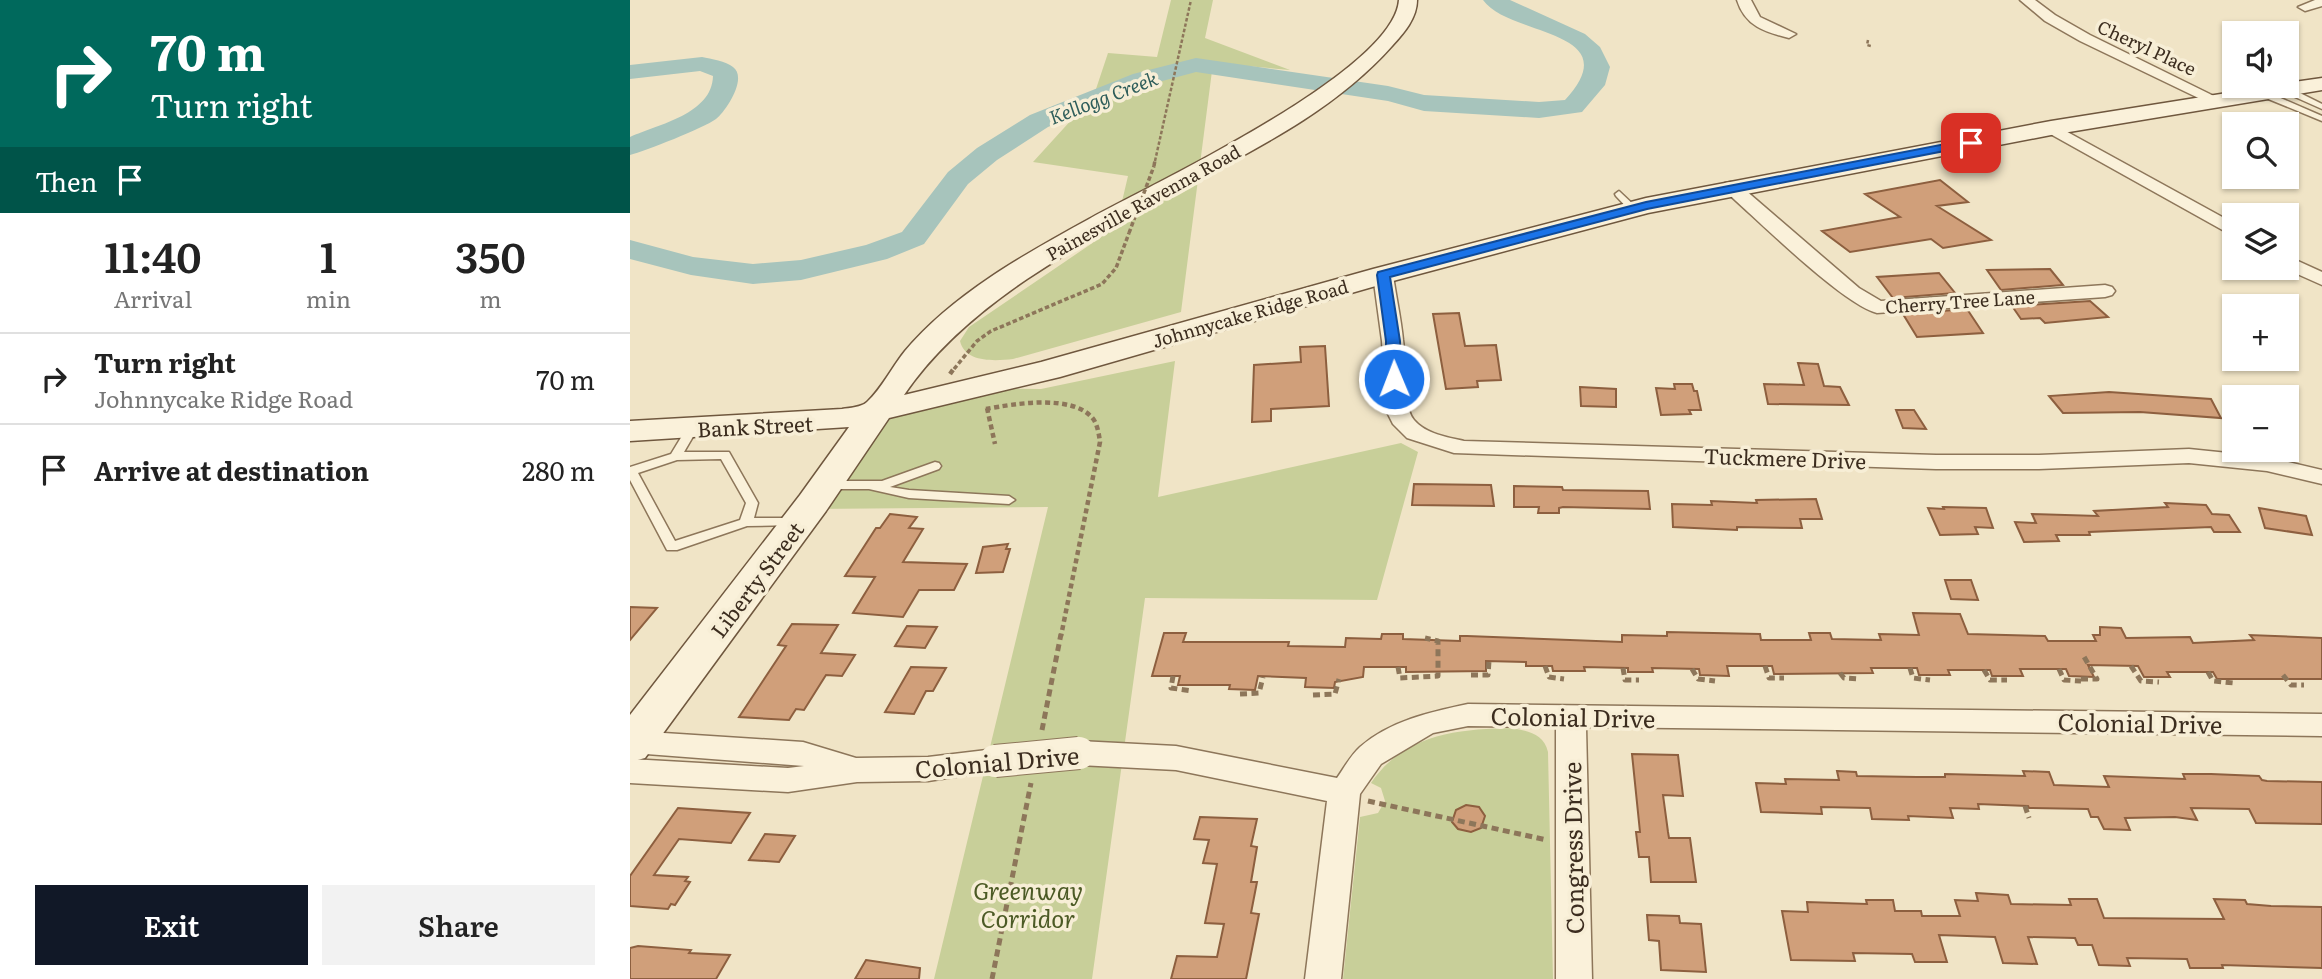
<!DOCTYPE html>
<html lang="en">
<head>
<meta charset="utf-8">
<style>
	:root { --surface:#fff; --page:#f2f2f2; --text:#222; --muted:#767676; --line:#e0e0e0; --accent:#111827 }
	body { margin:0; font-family:Literata,serif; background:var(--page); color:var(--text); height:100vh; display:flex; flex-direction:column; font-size:26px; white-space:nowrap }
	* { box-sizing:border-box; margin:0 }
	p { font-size:23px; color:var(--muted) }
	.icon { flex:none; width:38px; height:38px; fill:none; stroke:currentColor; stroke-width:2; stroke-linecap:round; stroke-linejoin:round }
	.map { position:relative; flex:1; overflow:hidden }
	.sheet { display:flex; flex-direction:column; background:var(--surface); width:630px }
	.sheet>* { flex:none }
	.hud { background:#00695c; color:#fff; overflow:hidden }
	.tools { position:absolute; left:1592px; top:21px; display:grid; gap:14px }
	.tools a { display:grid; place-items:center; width:77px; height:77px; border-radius:0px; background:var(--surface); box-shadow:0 2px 5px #0004; font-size:35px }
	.pin { position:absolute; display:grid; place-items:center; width:60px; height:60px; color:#fff; margin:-30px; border-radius:14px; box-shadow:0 4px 10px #0006 }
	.me { position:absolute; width:77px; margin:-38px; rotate:359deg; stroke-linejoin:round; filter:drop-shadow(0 0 5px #0008) }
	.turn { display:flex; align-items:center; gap:24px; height:147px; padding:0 35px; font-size:32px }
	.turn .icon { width:91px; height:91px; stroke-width:2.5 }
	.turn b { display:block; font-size:49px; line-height:60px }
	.then { display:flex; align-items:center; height:66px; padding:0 35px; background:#0003; gap:14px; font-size:26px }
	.eta { display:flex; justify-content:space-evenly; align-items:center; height:119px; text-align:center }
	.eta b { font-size:42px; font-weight:600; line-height:49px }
	.action { display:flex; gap:14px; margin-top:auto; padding:14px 35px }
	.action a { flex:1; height:80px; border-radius:0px; background:var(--accent); color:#fff; font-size:28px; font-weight:600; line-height:80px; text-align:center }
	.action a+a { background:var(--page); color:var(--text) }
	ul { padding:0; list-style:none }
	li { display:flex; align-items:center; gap:21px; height:91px; padding:0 35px; border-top:2px solid var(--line) }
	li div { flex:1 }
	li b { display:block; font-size:26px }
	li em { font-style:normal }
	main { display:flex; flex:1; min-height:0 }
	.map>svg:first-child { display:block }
</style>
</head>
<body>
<main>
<section class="sheet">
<div class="hud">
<div class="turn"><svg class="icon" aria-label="right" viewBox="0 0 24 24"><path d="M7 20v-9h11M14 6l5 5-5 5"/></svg><div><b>70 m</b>Turn right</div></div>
<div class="then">Then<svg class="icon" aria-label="arrive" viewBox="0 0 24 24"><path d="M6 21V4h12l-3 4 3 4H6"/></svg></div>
</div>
<div class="eta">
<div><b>11:40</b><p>Arrival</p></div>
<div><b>1</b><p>min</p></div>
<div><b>350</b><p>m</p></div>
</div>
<ul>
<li><svg class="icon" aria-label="right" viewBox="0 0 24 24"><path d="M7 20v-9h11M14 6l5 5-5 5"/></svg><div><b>Turn right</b><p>Johnnycake Ridge Road</p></div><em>70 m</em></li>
<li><svg class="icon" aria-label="arrive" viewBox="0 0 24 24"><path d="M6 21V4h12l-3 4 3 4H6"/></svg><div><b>Arrive at destination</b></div><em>280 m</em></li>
</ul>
<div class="action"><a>Exit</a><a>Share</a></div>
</section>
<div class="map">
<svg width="1692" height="979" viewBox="0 0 1692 979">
	<rect width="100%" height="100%" fill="#f0e4c6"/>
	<!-- green -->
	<path fill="#c8cf99" d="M541,0h42l-8,38 85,32 -77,-7 -32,249 -168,47c-18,2 -48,4 -53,-18l9,-14 147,-100 12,-51 -95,-14 61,-67 14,-42 49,4z
		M545,361l-17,136 243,-54 17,9 -41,148 -232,-2 -53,381h-158l114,-472 -238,2 70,-88 76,-33 85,1z
		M882,728c16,3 32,6 36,24l5,227h-210l17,-162 18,-4 7,-12 -4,-13 -10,-5c33,-49 87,-54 141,-55z"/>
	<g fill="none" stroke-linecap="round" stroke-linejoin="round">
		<!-- river -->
		<path fill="#a7c4bc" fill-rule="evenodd" d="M853,0h27l75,34 15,13 10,20 -5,18 -23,27 -43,6 -115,-7 -36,-10 -192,-29 -45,12 -103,43 -51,33 -29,24 -44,60 -37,15 -86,21 -48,4 -62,-9 -61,-16v-19l63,17 60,7 48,-4 65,-15 36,-13 46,-60 29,-24 53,-33 103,-41 63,-16 192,28 36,9 115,7 26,-2c65,-71 -56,-63 -82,-100z
			M72,57c9,2 24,4 31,10 15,11 -7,44 -17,52 -12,9 -71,32 -86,36v-18c29,-13 82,-23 83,-61l-13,-5 -70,8v-14z"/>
	</g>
	<!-- building -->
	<path fill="#d09f7a" stroke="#8d5f3f" stroke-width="2" d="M1310,180l28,22 -31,4 54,34 -48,8 -12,-9 -81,13 -28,-21 78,-14 -35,-23z
		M1420,269l13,16 -62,5 -14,-20z
		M1309,273l16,20 -62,5 -16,-21z
		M1460,301l18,16 -63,6 -5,-5 -19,1 -9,-13z
		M1337,309l16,24 -66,4 -14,-23z
		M829,313l6,33 31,-1 5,35 -24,1 1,6 -32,2 -13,-75z
		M695,346l4,60 -58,3v12l-19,1 2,-57 47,-3 -1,-15z
		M1168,363l20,1 6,22 16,1 9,18 -81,-1 -4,-20 40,1z
		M1044,384h18l2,7h3l4,19h-12l2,4 -30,1 -5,-27 19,1z
		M950,387l36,2v18l-35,-1z
		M1479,392l102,7 10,19 -81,-6 -77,1 -14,-17z
		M1266,410h18l12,19 -23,-1z
		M784,484l77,1 3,21 -82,-1z
		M884,486l48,1 1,3 85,1 2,18 -87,-2 -4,1v5h-21l1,-6h-25z
		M1186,499l6,20h-22l2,9 -65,-1v3l-64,-3 -1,-23 40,1 -1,-4 46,2 -1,-3z
		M1535,503l41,2 6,9 17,1 11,17h-26l-3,-5 -122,5 1,3h-34l3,6 -35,1 -9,-20 21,1 -4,-9 66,2 -4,-5 74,-4z
		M1313,507l43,1 7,20 -18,-1 3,7 -38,1 -12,-27 16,1z
		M1629,508l47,8 6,19 -47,-7z
		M260,514l27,3 -8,11 14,1 -20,33 64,2 -13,26h-35l-16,27 -50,-4 22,-36 -30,-1 31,-48h4z
		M378,544l-2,5h4l-7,23 -27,1 7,-26z
		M1315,580h26l7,20 -27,-1z
		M0,607l27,1 -27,32z
		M1283,613l47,1 8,20 77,2 3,5h48l-3,-6h7v-8l21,1 5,10 64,-1 3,6 61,-3 -4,-5 72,3v41h-105l-4,-7h-46l3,5h-26l-6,-11 -50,-1 6,12 -25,-1 -3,-7h-46l3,7h-31l-2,-6h-42l2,5h-31l-2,-7h-46l2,5 -99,1 -2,-8h-45l2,10 -29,-1 -1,-6 -47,-1 1,4h-25v-4l-44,-1 1,4h-32l-1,-5h-26v-4l-40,-1v10l-80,1v-5h-42l-1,10 -28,5 -1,6 -29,-1 1,-9 -48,-2 -3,14 -26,-1 1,-4h-52l2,-9h-28l12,-43h22l-3,9h106l-1,4 57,1 1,-9 35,1 1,-5h21v5l57,2v-5h7l155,6v-7l45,1v-4l93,2 1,6h50l-2,-7h21l2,6 49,1 -2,-6 40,1z
		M162,624l46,1 -17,28 34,2 -13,21 -16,-1 -22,35 -8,-1 -7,11 -50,-3 47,-71 -8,-1z
		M277,626l30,1 -12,21 -30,-2z
		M281,667l35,1 -13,23h-7l-12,23 -29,-2z
		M1002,754l46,1 5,41 -20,-1 5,37 1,6h21l6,44h-45l-2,-25h-10l-3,-25h4z
		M1207,771l19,1 1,4 60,1h28v-3l80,2 -2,-5 26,1 5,13 55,2 -5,-11 81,3 -2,-5h28l48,2 3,4 5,1 55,1v42l-66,-1 -7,-14 -58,-1 6,12 -22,-3 -50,1 5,12 -26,-1 -6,-12h-7l-3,-8 -59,-1 -1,-2 -50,-2 1,5 -29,-1 3,10 -45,-2 1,4 -37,-1 -2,-11 -49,-1 1,7 -61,-2 -5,-29 30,1 -1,-5 54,1z
		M836,805l13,2 6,9 -4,12 -10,4 -13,-3 -6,-7 4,-12z
		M48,808l72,5 -19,30 -52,-4 -25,36 34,2 -3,4 5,1 -15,23 -4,-1 -3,5 -38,-3v-30z
		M570,817l57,2 -6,27 6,1 -6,35h6l-6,31 8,1 -13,65h-75l6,-23 40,1 7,-33 -19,-1 12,-59 -14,-1 6,-23 -15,-1z
		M135,834l30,2 -16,26 -30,-2z
		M1346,893l32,2 3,9 60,1 -2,-6h28l7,19 120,1 -10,-20 31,1 2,4 24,2 51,1v61l-100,-3 1,3h-33l-3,-9 -60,-1 3,8 -31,-1 -7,-20h-14l-3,-7 -47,-1 9,27 -34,-1 -8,-26 -56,-2 8,27h-32l-3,-8 -59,-1 2,8 -64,-1 -9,-49 26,1 -1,-10 60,2 -1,-4h27l2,11h26l1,5h38l-5,-16 23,1z
		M1017,915l32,1 1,7 21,1 5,48 -45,-2 -2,-29 -10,-1z
		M8,946l53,4 -2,3 41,2 -14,24h-86v-31z
		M236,960l54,8 -1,11h-64z"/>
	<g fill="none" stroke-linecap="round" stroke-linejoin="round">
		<defs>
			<path id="lane" d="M1654,88h6l32,16v5l-38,-17z
				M1631,92h6l55,24v5l-61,-25z
				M989,191l17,16v4h-6l-14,-15 -1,-2z
				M62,425l6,3 -14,24h45l29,51 -4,15h39l4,1 2,3 -2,3 -50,1 -70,24h-10l-37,-70v-13l41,-13 17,-28zM91,459l25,44 -6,17 -65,21 -37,-68 39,-13z
				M305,462l4,1 2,3 -2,3 -49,18 19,3 100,6 6,4 -6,4 -100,-6 -40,-9h-43l-6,-4 6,-4h56z"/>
			<path id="street" d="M1107,0h14l9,17 36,17 -7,4c-24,-6 -44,-12 -52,-38z
				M1390,0h15l20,15 35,20 136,67 -3,3h-10l-133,-64 -35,-20z
				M1685,0h7v6l-17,5 -7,-4z
				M1421,123l184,101v13l-190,-106 -2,-3 2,-3z
				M1101,182l6,1 122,105 22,13 224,-16 7,2 3,4 -3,4 -7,2 -228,16c-35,-9 -121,-95 -152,-122l-3,-4 3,-4z
				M1657,256l35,16v13l-38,-17h3z
				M753,269l10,6c3,22 8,43 10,65 3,20 -1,66 11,80 12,14 33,17 50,21l472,14h103l150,-6 78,8 55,13v14l-55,-13 -78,-8 -150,6h-103l-482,-16 -47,-15 -14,-14 -7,-14 -4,-69 -9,-66z
				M838,704l854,10v22l-736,-9 6,252h-36v-252l-88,-1 -35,7 -52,31 -21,30 -19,185h-36l22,-178 -151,-31 -97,-5 -11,-4 -4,-8 4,-8 11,-4 97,5 161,32c7,-10 14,-23 23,-31 30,-26 70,-35 108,-43z
				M3,731l170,11 53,16 72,-1 67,-8 11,4 4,8 -4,8 -78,12 -71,1 -69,10 -158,-9v-24l158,9 16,-2 -171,-13 -3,-1v-20z"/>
			<path id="secondary" d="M769,0h18c0,18 -13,33 -25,46 -64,72 -154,111 -237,157 -44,24 -87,49 -128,76 -47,32 -91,69 -123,116l137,-33 332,-93 273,-71 405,-77 220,-35h16v-3l35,-5v12l-271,45 -403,78 -255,68 -333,96 -171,41 -63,93 -181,247 -15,4v-47l170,-220 49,-68 -219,14v-20l212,-12c7,-1 20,-2 25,-7 15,-14 25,-35 38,-51 48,-57 120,-97 184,-132 63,-35 305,-147 310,-219z"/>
		</defs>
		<!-- lane casing -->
		<use href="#lane" stroke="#8d765a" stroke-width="3"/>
		<!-- street casing -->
		<use href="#street" stroke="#8d765a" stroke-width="3"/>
		<!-- secondary casing -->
		<use href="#secondary" stroke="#6f573e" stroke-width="3"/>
		<!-- path-far3 -->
		<path stroke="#8d765a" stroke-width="2.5" stroke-dasharray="3.5 2" stroke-linecap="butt" d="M1238,40l-1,5 4,1
			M525,161l36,-161"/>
		<!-- path-far2 -->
		<path stroke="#8d765a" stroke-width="3.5" stroke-dasharray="4.5 2.5" stroke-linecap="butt" d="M524,166l1,-6
			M324,369l23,-28 14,-10 111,-47 14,-16 13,-35"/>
		<!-- path-far1 -->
		<path stroke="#8d765a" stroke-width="4.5" stroke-dasharray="5 3.5" stroke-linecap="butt" d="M320,374l5,-7
			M357,408l8,36
			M356,409c27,-5 89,-16 108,11 4,7 5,15 6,22l-39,194"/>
		<!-- path -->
		<path stroke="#8d765a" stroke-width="5" stroke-dasharray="7 4.5" stroke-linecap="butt" d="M915,666l4,11 15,2
			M1135,666l4,12h15
			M1501,666l10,15 18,1
			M768,667l2,11 38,-2v-35l-13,-3
			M993,668l2,12h14
			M1280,668l3,10 17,2
			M1062,669l6,10 17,2
			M1429,669l5,11 17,1
			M1354,670l6,10h17
			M1578,672l5,9 21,2
			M1210,673l4,5 15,1
			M841,675h17l1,-14
			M1653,675l8,10h13
			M543,676l-2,12 21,3
			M1451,679h16l-14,-24
			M610,694l19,-1 4,-16
			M683,695l22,-1 4,-15
			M412,730l19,-96
			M738,801l179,39
			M1395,806l4,12
			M362,979l39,-196"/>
		<!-- lane -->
		<use href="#lane" fill="#faf1da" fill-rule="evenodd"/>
		<!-- street -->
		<use href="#street" fill="#faf1da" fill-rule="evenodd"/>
		<!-- secondary -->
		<use href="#secondary" fill="#faf1da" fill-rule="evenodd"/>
		<defs>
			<path id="street-bridge" d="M365,761l84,-8"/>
		</defs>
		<!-- street-bridge casing -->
		<use href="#street-bridge" stroke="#8d765a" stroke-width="34" stroke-linecap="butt"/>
		<!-- path-bridge -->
		<path stroke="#8d765a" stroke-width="3.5" stroke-dasharray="4.5 2.5" stroke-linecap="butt" d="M499,233l25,-67"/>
		<!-- street-bridge -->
		<use href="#street-bridge" stroke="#faf1da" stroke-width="32"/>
	</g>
	<!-- route -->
	<path fill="#1a73e8" stroke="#114b97" stroke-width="2" d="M1341,139l5,4 -1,2 -328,64 -257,68 10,64 1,38 -7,4 -8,-4v-38l-9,-66 1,-3 268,-70z"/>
	<g text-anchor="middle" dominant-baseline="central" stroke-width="7" stroke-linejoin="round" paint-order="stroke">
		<!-- far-street labels -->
		<g font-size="18" fill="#3c2d1f" stroke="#f7eed6">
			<text transform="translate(1517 47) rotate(25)">Cheryl Place</text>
			<text transform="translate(513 202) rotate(-29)">Painesville Ravenna Road</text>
			<text transform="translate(1330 301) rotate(-4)">Cherry Tree Lane</text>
			<text transform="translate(620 313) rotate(-16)">Johnnycake Ridge Road</text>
		</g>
		<!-- far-water labels -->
		<g font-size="19" font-style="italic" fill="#2e5d5a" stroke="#f7eed6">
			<text transform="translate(473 97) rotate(-21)">Kellogg Creek</text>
		</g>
		<!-- street labels -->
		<g font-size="21" fill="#3c2d1f" stroke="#f7eed6">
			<text transform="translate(125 425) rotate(-3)">Bank Street</text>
			<text transform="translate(1155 457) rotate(2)">Tuckmere Drive</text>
			<text transform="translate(126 579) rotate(-53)">Liberty Street</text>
		</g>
		<!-- near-street labels -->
		<g font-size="24" fill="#3c2d1f" stroke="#f7eed6">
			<text transform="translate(943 716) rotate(1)">Colonial Drive</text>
			<text transform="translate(1510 722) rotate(1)">Colonial Drive</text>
			<text transform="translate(367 761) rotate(-5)">Colonial Drive</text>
			<text transform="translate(942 848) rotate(-91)">Congress Drive</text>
		</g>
		<!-- near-park labels -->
		<g font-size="24" font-style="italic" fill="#4c5a25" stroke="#f7eed6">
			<text x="398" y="889">Greenway<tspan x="398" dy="28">Corridor</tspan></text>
		</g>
	</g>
</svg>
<div class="tools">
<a><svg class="icon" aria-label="sound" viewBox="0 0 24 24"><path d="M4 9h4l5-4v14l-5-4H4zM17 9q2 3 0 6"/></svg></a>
<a><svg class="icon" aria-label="search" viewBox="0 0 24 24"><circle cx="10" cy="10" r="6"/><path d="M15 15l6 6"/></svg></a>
<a><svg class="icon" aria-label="layers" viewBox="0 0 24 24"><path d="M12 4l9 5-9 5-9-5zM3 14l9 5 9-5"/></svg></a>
<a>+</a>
<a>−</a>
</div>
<div class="pin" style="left:1341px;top:143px;background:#d93025"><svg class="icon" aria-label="arrive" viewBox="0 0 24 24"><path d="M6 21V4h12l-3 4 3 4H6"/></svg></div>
<svg class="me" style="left:764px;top:379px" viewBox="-20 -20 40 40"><circle r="17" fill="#1a73e8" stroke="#fff" stroke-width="3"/><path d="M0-11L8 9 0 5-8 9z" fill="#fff"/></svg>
</div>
</main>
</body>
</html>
